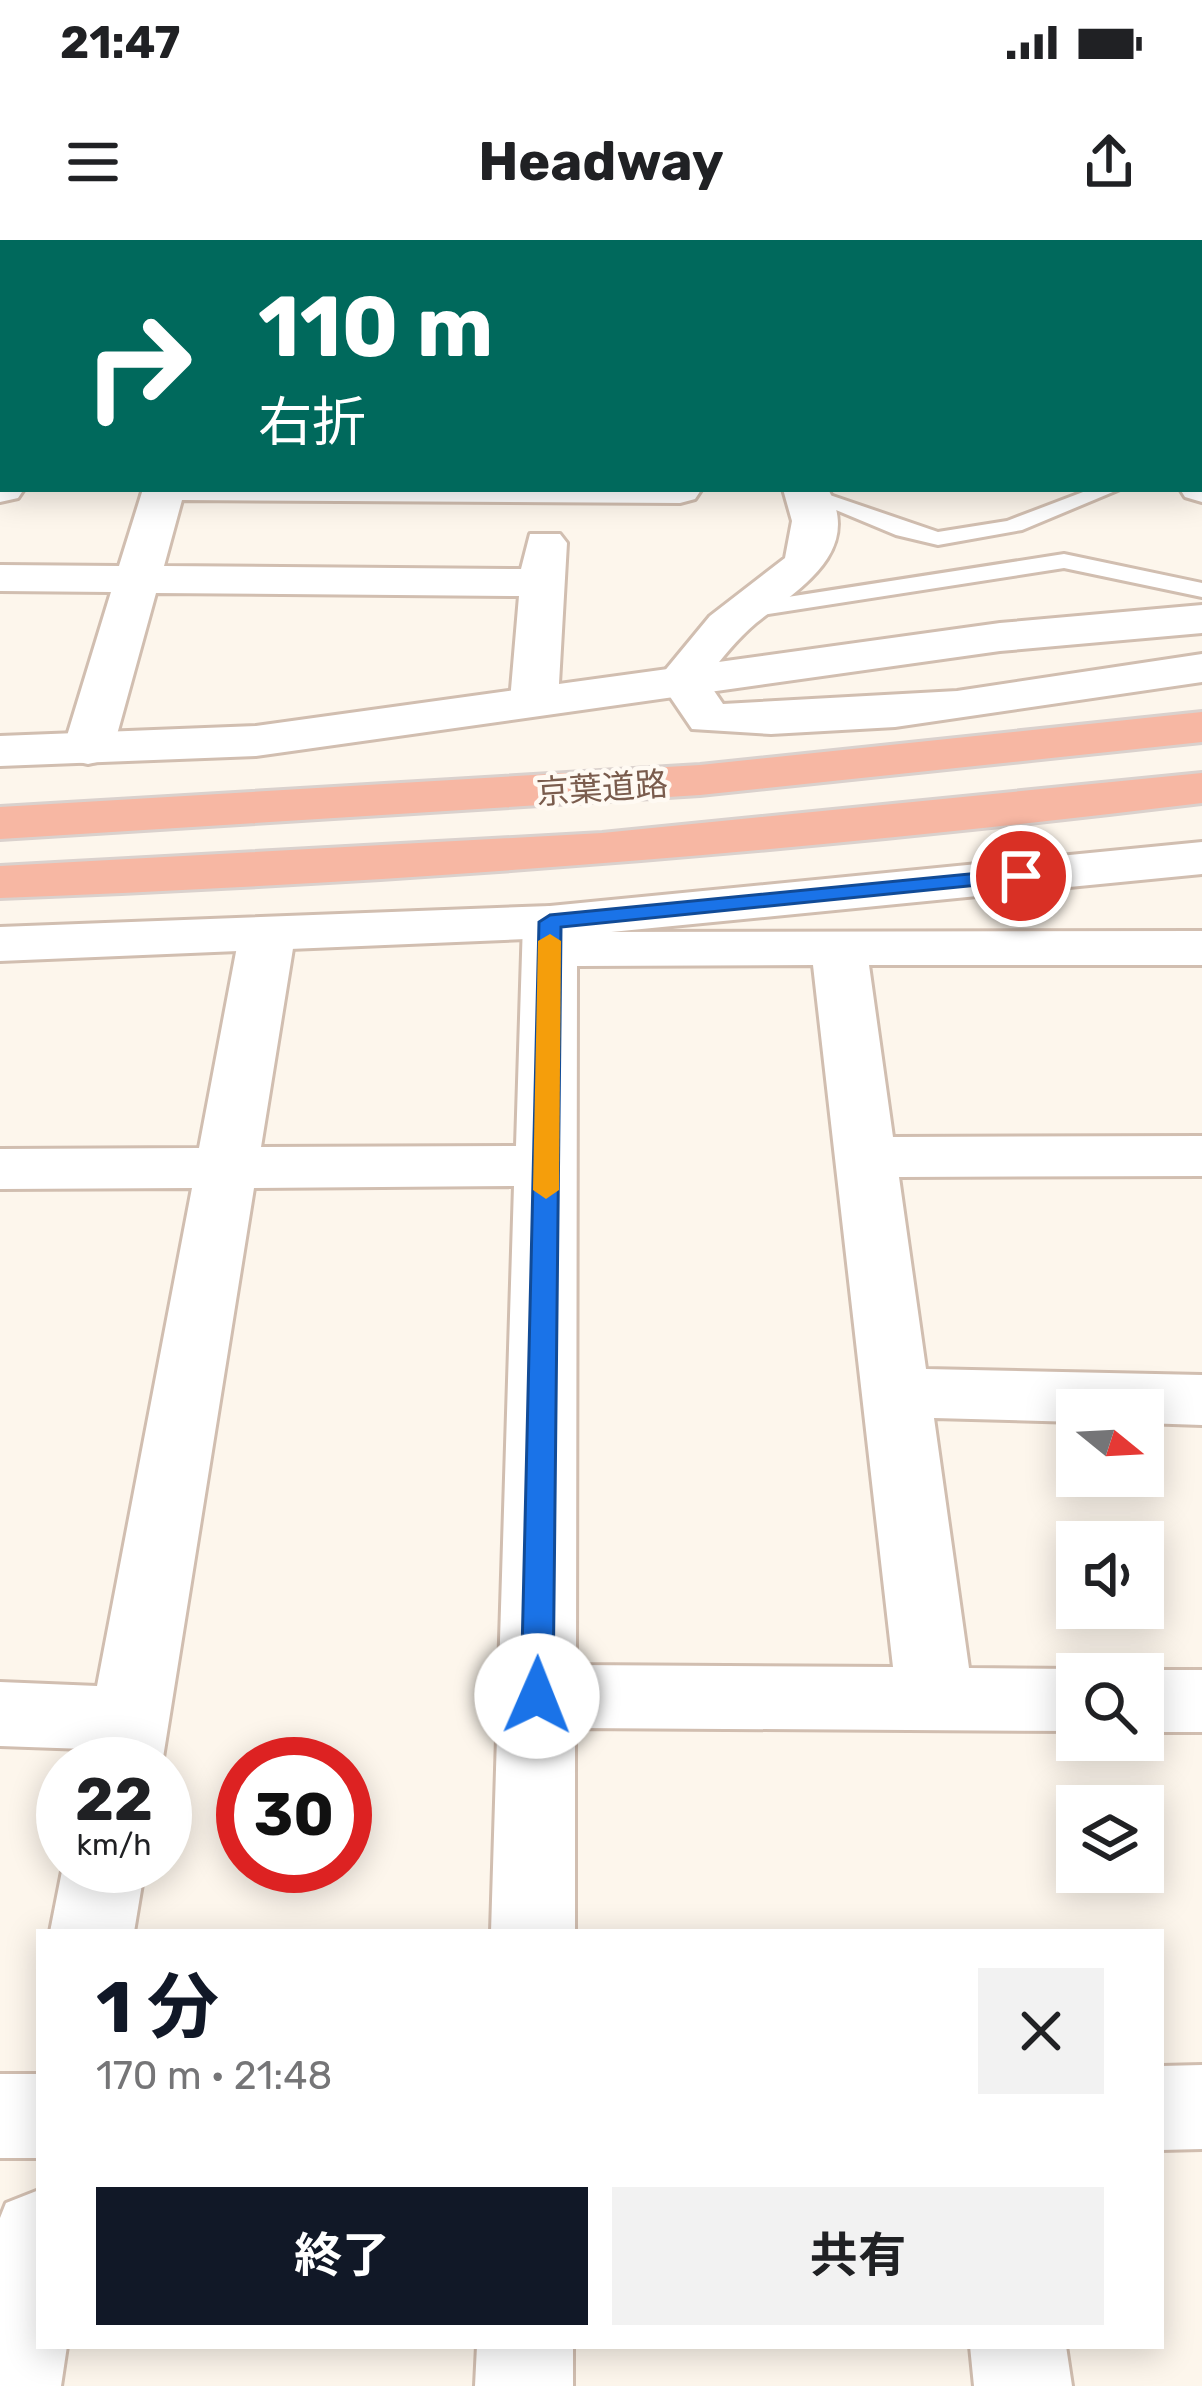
<!DOCTYPE html>
<html lang="ja">
<head>
<meta charset="utf-8">
<style>
	:root { --surface:#fff; --page:#f2f2f2; --text:#202124; --muted:#757577; --accent:#111827 }
	body { margin:0; font-family:Rubik,"Noto Sans JP",sans-serif; background:var(--page); color:var(--text); height:100vh; display:flex; flex-direction:column; font-size:45px; white-space:nowrap }
	* { box-sizing:border-box; margin:0 }
	p { font-size:39px; color:var(--muted) }
	.icon { flex:none; width:66px; height:66px; fill:none; stroke:currentColor; stroke-width:2; stroke-linecap:round; stroke-linejoin:round }
	.map { position:relative; flex:1; overflow:hidden }
	.panel { position:absolute; left:36px; top:1689px; width:1128px; height:420px; display:flex; flex-direction:column; background:var(--surface); border-radius:0px; box-shadow:0 6px 30px #0003 }
	.panel>* { flex:none }
	.top-card { position:absolute; left:0px; top:0px; width:1203px; height:252px; box-shadow:0 6px 30px #0003; background:#00695c; color:#fff; overflow:hidden }
	.needle { width:78px; rotate:108deg }
	.controls { position:absolute; left:1056px; top:1149px; display:grid; gap:24px }
	.controls a { display:grid; place-items:center; width:108px; height:108px; border-radius:0px; background:var(--surface); box-shadow:0 6px 30px #0003; font-size:60px }
	.speed { position:absolute; left:36px; top:1497px; display:flex; gap:24px; font-size:60px; font-weight:700; text-align:center }
	.speed>* { display:grid; place-content:center; width:156px; height:156px; border-radius:50%; background:var(--surface); box-shadow:0 6px 30px #0003; line-height:1 }
	.speed small { font-size:30px; font-weight:400 }
	.speed .limit { border:18px solid #d22; background:#fff; color:#111 }
	.pin { position:absolute; display:grid; place-items:center; width:102px; height:102px; color:#fff; margin:-51px; border:6px solid #fff; border-radius:50%; box-shadow:0 3px 12px #0007 }
	.me { position:absolute; width:132px; margin:-66px; rotate:1deg; stroke-linejoin:round; filter:drop-shadow(0 0 9px #0008) }
	.turn { display:flex; align-items:center; gap:42px; height:252px; padding:0 60px; font-size:54px }
	.turn .icon { width:156px; height:156px; stroke-width:2.5 }
	.turn b { display:block; font-size:84px; line-height:102px }
	.round { display:grid; place-items:center; flex:none; width:126px; height:126px; border-radius:0px; background:var(--page) }
	.overview { display:flex; align-items:center; justify-content:space-between; height:204px; padding:0 60px }
	h1 { font-size:72px; font-weight:700; line-height:90px; color:var(--accent) }
	.cta { display:flex; gap:24px; margin-top:auto; padding:24px 60px }
	.cta a { flex:1; height:138px; border-radius:0px; background:var(--accent); color:#fff; font-size:48px; font-weight:700; line-height:138px; text-align:center }
	.cta a+a { background:var(--page); color:var(--text) }
	.status { display:flex; justify-content:space-between; align-items:center; height:84px; padding:0 60px; background:var(--surface); direction:ltr }
	.status svg { height:33px; fill:currentColor }
	header { display:flex; justify-content:space-between; align-items:center; height:156px; padding:0 60px; background:var(--surface); font-size:54px; font-weight:700 }
	.map>svg:first-child { display:block }
</style>
</head>
<body>
<div class="status"><b>21:47</b><svg viewBox="0 0 49 12"><path d="M0 12V9h3v3zM5 12V6h3v6zM10 12V3h3v9zM15 12V0h3v12zM26 1h20v11H26zM47 4h2v5h-2z"/></svg></div>
<header><svg class="icon" aria-label="menu" viewBox="0 0 24 24"><path d="M4 6h16M4 12h16M4 18h16"/></svg>Headway<svg class="icon" aria-label="share" viewBox="0 0 24 24"><path d="M12 15V3M7 8l5-5 5 5M5 13v7h14v-7"/></svg></header>
<div class="map">
<svg width="1202" height="2146" viewBox="0 0 1202 2146">
	<rect width="100%" height="100%" fill="#fdf6ec"/>
	<g fill="none" stroke-linecap="round" stroke-linejoin="round">
		<defs>
			<path id="service" d="M157,0h25l-27,3z
				M683,0h24l2,3h-24z
				M1202,55v12l-2,1v-12z
				M1200,100l2,1v13l-2,-1z
				M1091,249h29l-98,41 -84,15 -42,-10 -96,-40 18,-4 120,41 69,-11z
				M1064,314l138,29v14l-138,-29 -322,50 -11,-7 11,-7z"/>
			<path id="minor" d="M128,0h40l3,3h-41z
				M418,0h33l3,3h-39z
				M0,150h3v24h-3z
				M1200,235l2,1v26l-17,-5 -5,-8h20z
				M0,236l3,13h21l-6,9 -18,4z
				M143,249h557l1,1 -6,9 -15,4 -498,-3 -18,66 357,3 9,-35h30l7,9 -9,158 -7,10 -17,4 -17,-4 -7,-10 9,-105 -363,-3 -43,156 -7,11 -18,4 -18,-4 -7,-11 48,-157 -111,-1v-26l119,1z
				M783,249h45c35,64 -30,100 -72,134 -19,16 -35,36 -50,56l17,25 234,-13 245,-37v28l-307,45 -124,7 -79,-5 -34,-50 52,-63 75,-58 7,-37z
				M550,666l19,4 8,22 625,-1v34h-333l24,172 309,-1v40l-303,1 27,192 276,6v50l-59,-2v-13h-66v12l-143,-4 35,250 108,1 16,5h-16v57l-502,-3v204h-84l23,-746 -260,2 -92,576h-80l3,-15 -85,-3v-64l97,4 95,-498 -192,1v-40l199,-1 40,-212 9,-12 19,-5 19,5 9,12 -34,211 255,-1 7,-224 8,-12zM813,725l80,702 -317,-2 1,-699z
				M1143,1430h59v62h-59v-58h-13z
				M63,1626h82l-11,66h-84z
				M1202,1825v84l-41,1v-84z
				M0,1834h39v84h-39z
				M39,1950v156h28l-6,40h-61v-168l6,-15z
				M477,2106h96v40h-98z
				M970,2106h96l6,40h-98z"/>
			<path id="tertiary" d="M1202,365v28l-202,18 -744,105 -256,10v-30l256,-10 744,-103z
				M1202,602v32l-652,64 -550,23v-34l550,-21z"/>
			<path id="motorway" d="M1202,472v30l-502,53 -700,44v-32l700,-42z
				M1202,533v30c-400,49 -800,80 -1202,95v-32l602,-33z"/>
		</defs>
		<!-- service casing -->
		<use href="#service" stroke="#d1beb0" stroke-width="6"/>
		<!-- minor casing -->
		<use href="#minor" stroke="#d1beb0" stroke-width="6"/>
		<!-- tertiary casing -->
		<use href="#tertiary" stroke="#d1beb0" stroke-width="6"/>
		<!-- motorway casing -->
		<use href="#motorway" stroke="#dad1cd" stroke-width="6"/>
		<!-- service -->
		<use href="#service" fill="#fff" fill-rule="evenodd"/>
		<!-- minor -->
		<use href="#minor" fill="#fff" fill-rule="evenodd"/>
		<!-- tertiary -->
		<use href="#tertiary" fill="#fff" fill-rule="evenodd"/>
		<!-- motorway -->
		<use href="#motorway" fill="#f7b7a3" fill-rule="evenodd"/>
	</g>
	<!-- route -->
	<path fill="#1a73e8" stroke="#114b97" stroke-width="3" d="M1021,629l8,2v9l-468,47 -8,769 -5,9h-22l-5,-9 18,-774 11,-7z"/>
	<!-- slow -->
	<path fill="#f59e0b" d="M550,694l11,7 -2,249 -13,9 -13,-9 5,-249z"/>
	<g text-anchor="middle" dominant-baseline="central" stroke-width="9" stroke-linejoin="round" paint-order="stroke">
		<!-- far-street labels -->
		<g font-size="33" fill="#7a5c4d" stroke="#fffaf3">
			<text transform="translate(602 548) rotate(-4)">京葉道路</text>
		</g>
	</g>
</svg>
<div class="controls">
<a><svg class="needle" viewBox="-14 -14 28 28"><path d="M0-13l5 13h-10z" fill="#e53935"/><path d="M0 13l5-13h-10z" fill="#757577"/></svg></a>
<a><svg class="icon" aria-label="sound" viewBox="0 0 24 24"><path d="M4 9h4l5-4v14l-5-4H4zM17 9q2 3 0 6"/></svg></a>
<a><svg class="icon" aria-label="search" viewBox="0 0 24 24"><circle cx="10" cy="10" r="6"/><path d="M15 15l6 6"/></svg></a>
<a><svg class="icon" aria-label="layers" viewBox="0 0 24 24"><path d="M12 4l9 5-9 5-9-5zM3 14l9 5 9-5"/></svg></a>
</div>
<div class="speed"><div>22<small>km/h</small></div><div class="limit">30</div></div>
<div class="pin" style="left:1021px;top:636px;background:#d93025"><svg class="icon" aria-label="arrive" viewBox="0 0 24 24"><path d="M6 21V4h12l-3 4 3 4H6"/></svg></div>
<svg class="me" style="left:537px;top:1456px" viewBox="-20 -20 40 40"><circle r="19" fill="#fff"/><path d="M0-13L10 11 0 6-10 11z" fill="#1a73e8"/></svg>
<div class="top-card">
<div class="turn"><svg class="icon" aria-label="right" viewBox="0 0 24 24"><path d="M7 20v-9h11M14 6l5 5-5 5"/></svg><div><b>110 m</b>右折</div></div>
</div>
<section class="panel">
<div class="overview"><div><h1>1 分</h1><p>170 m · 21:48</p></div><a class="round"><svg class="icon" aria-label="close" viewBox="0 0 24 24"><path d="M6 6l12 12M18 6L6 18"/></svg></a></div>
<div class="cta"><a>終了</a><a>共有</a></div>
</section>
</div>
</body>
</html>
